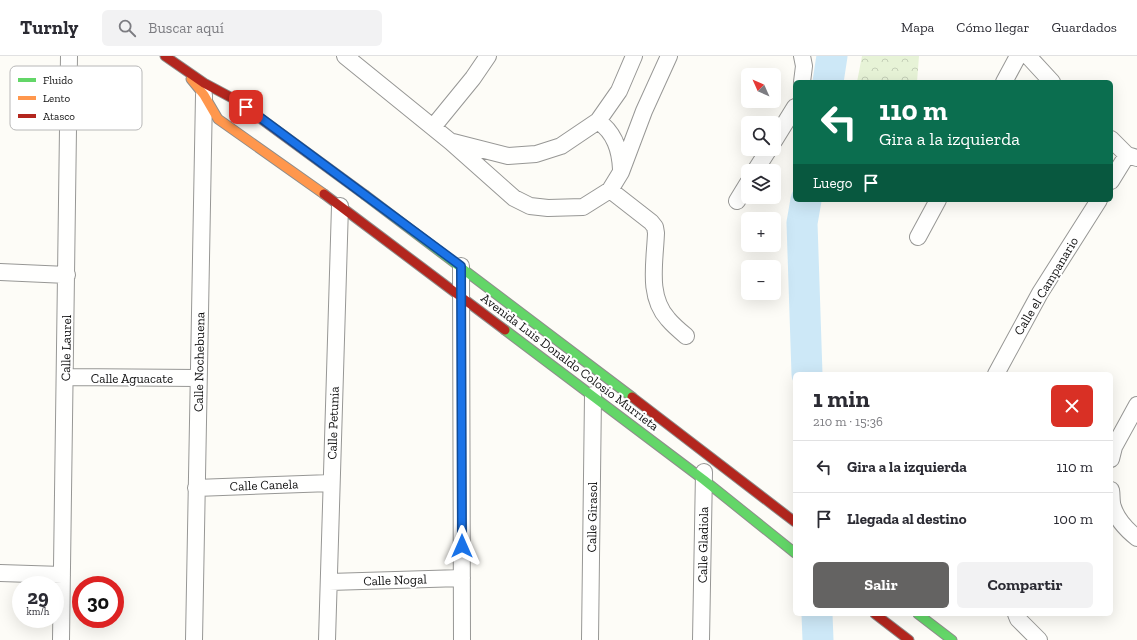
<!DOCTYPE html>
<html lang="es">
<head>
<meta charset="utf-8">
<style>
	:root { --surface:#fff; --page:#f2f2f3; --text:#2b2b33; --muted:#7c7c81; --line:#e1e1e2; --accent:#646362 }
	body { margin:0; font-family:"Zilla Slab",serif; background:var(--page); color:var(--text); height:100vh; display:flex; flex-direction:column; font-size:15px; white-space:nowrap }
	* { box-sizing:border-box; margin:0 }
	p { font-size:13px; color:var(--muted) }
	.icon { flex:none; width:22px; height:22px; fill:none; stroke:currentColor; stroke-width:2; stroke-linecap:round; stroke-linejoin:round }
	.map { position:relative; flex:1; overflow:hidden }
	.details { position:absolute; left:793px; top:316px; width:320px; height:244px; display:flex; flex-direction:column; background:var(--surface); border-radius:6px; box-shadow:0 4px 16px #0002 }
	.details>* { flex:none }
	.top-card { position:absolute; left:793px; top:24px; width:320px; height:122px; border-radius:6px; box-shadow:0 4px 16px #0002; background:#0b6e4f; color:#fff; overflow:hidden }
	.needle { width:26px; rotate:315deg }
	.controls { position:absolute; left:741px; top:12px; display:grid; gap:8px }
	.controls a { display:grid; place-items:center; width:40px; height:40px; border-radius:6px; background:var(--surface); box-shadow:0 4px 16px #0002; font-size:20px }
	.speed { position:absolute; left:12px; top:520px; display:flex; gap:8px; font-size:20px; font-weight:700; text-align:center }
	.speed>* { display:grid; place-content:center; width:52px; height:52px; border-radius:50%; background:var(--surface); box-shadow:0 4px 16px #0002; line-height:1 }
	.speed small { font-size:10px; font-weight:400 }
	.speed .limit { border:6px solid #d22; background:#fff; color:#111 }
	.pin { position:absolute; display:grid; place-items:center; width:34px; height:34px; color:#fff; margin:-17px; border-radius:8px; box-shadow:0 2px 6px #0006 }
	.me { position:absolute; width:44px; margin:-22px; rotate:0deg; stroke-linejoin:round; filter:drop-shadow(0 0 3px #0008) }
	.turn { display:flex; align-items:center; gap:14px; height:84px; padding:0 20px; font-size:18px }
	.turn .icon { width:52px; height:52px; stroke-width:2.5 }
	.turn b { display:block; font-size:28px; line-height:34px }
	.then { display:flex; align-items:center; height:38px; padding:0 20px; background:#0003; gap:8px; font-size:15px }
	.round { display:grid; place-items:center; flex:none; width:42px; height:42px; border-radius:6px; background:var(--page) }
	.overview { display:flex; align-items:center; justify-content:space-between; height:68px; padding:0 20px }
	h1 { font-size:24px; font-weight:700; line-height:30px }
	.primary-button { display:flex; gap:8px; margin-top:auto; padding:8px 20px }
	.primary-button a { flex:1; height:46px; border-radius:6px; background:var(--accent); color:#fff; font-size:16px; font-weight:700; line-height:46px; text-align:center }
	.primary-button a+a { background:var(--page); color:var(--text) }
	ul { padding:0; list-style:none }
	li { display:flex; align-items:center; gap:12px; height:52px; padding:0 20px; border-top:1px solid var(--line) }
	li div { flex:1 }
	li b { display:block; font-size:15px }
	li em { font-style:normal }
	header { display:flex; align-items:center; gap:24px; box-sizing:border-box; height:56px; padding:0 20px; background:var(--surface); border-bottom:1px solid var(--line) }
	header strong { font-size:19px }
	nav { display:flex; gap:22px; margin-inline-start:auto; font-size:14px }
	.search { width:280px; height:36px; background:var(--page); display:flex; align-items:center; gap:10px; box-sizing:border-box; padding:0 14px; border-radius:6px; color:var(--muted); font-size:15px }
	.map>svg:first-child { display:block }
</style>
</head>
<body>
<header>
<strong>Turnly</strong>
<div class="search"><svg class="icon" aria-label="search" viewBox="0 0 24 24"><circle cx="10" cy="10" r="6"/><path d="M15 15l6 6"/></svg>Buscar aquí</div>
<nav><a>Mapa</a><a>Cómo llegar</a><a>Guardados</a></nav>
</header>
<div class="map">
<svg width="1137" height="584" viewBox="0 0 1137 584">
	<defs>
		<pattern id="park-crowns" width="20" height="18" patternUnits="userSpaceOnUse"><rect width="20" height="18" fill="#e7f3d7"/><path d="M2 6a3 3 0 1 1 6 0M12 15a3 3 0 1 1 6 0" fill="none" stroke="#c5cfb8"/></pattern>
	</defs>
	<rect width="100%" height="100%" fill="#fdfcf7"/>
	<!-- park -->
	<path fill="url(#park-crowns)" d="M862,0h57l-2,26h-60z"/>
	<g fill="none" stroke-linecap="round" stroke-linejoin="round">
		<!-- river -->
		<path stroke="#cde8f7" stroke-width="31" d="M828,26l4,-26
			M806,144l-4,23 5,151
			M817,558l1,26"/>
		<defs>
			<path id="street" d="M345,0l106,86 63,56 16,8 18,2 35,-1 27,-17 11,-18 23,-61 25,-55
				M1028,0l24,26
				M802,26l2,-16 -2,-10
				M1004,26l14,-26
				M598,65c17,12 22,29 23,48
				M433,71l40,-49 15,-22
				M1111,83l16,16 10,3
				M774,85l21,-34
				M453,86l55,14 28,-2 25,-8 37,-25 21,-30 15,-35
				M755,115l14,-22
				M1111,125l16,-26
				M610,134l41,32 4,5 1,6c-1,29 -9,63 12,86 5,6 12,12 18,17
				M737,145l11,-18
				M918,181l20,-37
				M461,210l1,374
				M0,216l67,3
				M996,318l44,-81 59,-93
				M65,321l133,1
				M1111,403l3,-12 23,-42
				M196,432l135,-5
				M1111,434c1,5 0,12 2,17 4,13 14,23 24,31
				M0,517l62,2
				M329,526l133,-4
				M1016,558l2,5 21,21
				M61,584l8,-584
				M194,584l10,-545
				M327,584l13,-434
				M590,584l3,-245
				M701,584l3,-168"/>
			<path id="fast" d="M365,139l267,202
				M505,274l199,150 91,73
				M918,558l34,26"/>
			<path id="slow" d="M191,23l13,16 14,24 106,75"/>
			<path id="jam" d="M165,0l39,27 30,16 131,96
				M324,138l181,136
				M632,341l163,125
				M875,558l34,26"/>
		</defs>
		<!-- street casing -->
		<use href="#street" stroke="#979795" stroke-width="18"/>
		<!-- fast casing -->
		<use href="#fast" stroke="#8e8d8b" stroke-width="11"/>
		<!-- slow casing -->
		<use href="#slow" stroke="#8e8d8b" stroke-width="11"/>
		<!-- jam casing -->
		<use href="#jam" stroke="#8e8d8b" stroke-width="11"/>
		<!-- street -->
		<use href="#street" stroke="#fffffe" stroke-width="16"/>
		<!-- fast -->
		<use href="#fast" stroke="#63d668" stroke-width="9"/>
		<!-- slow -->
		<use href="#slow" stroke="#ff974d" stroke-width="9"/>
		<!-- jam -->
		<use href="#jam" stroke="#b3261e" stroke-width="9"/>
	</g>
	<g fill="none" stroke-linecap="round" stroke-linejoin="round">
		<defs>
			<path id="route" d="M246,51l215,159 1,280"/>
		</defs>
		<!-- route casing -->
		<use href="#route" stroke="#114b97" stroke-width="10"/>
		<!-- route -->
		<use href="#route" stroke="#1a73e8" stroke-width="7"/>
	</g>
	<g text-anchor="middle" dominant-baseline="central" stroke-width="4" stroke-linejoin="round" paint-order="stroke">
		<!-- street labels -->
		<g font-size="13" fill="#111" stroke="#fff">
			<text transform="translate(1046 230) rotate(-59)">Calle el Campanario</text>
			<text transform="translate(66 292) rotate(-89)">Calle Laurel</text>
			<text transform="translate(199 306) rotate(-89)">Calle Nochebuena</text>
			<text transform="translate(570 306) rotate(37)">Avenida Luis Donaldo Colosio Murrieta</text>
			<text x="132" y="322">Calle Aguacate</text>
			<text transform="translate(333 367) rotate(-88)">Calle Petunia</text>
			<text transform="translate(264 429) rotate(-2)">Calle Canela</text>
			<text transform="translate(592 461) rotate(-89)">Calle Girasol</text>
			<text transform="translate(703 489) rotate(-89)">Calle Gladiola</text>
			<text transform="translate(395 524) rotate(-2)">Calle Nogal</text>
		</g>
	</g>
	<!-- legend -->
	<rect x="10" y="10" width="132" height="64" rx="6" fill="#fff" stroke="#b8b8b8" stroke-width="1"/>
	<rect x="18" y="22" width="18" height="4" fill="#63d668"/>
	<rect x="18" y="40" width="18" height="4" fill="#ff974d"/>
	<rect x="18" y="58" width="18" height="4" fill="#b3261e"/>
	<g font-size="11" fill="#111">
		<text x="43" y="28">Fluido</text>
		<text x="43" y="46">Lento</text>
		<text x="43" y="64">Atasco</text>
	</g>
</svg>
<div class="controls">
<a><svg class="needle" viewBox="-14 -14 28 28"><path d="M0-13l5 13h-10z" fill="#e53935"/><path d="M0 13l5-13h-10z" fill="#7c7c81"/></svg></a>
<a><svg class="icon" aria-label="search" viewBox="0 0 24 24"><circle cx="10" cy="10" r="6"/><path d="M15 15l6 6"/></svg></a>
<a><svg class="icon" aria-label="layers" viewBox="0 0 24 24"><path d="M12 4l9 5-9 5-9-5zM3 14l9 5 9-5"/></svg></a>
<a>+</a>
<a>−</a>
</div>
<div class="speed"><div>29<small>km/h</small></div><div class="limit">30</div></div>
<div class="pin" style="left:246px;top:51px;background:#d93025"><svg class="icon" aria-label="arrive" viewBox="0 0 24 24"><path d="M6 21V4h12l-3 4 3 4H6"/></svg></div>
<svg class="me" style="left:462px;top:490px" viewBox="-20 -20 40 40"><path d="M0-17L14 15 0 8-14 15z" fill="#1a73e8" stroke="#fff" stroke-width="4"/></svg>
<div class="top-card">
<div class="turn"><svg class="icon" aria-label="left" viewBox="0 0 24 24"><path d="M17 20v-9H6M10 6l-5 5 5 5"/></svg><div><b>110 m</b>Gira a la izquierda</div></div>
<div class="then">Luego<svg class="icon" aria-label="arrive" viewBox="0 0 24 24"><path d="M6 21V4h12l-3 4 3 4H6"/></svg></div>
</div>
<section class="details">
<div class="overview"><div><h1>1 min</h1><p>210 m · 15:36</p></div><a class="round" style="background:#d93025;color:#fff"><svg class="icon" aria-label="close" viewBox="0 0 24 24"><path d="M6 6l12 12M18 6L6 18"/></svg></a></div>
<ul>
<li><svg class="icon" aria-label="left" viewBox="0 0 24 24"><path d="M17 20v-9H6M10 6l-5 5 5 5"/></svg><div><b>Gira a la izquierda</b></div><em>110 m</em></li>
<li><svg class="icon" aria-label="arrive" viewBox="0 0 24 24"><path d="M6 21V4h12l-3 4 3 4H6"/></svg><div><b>Llegada al destino</b></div><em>100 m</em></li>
</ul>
<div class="primary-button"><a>Salir</a><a>Compartir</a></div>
</section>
</div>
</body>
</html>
